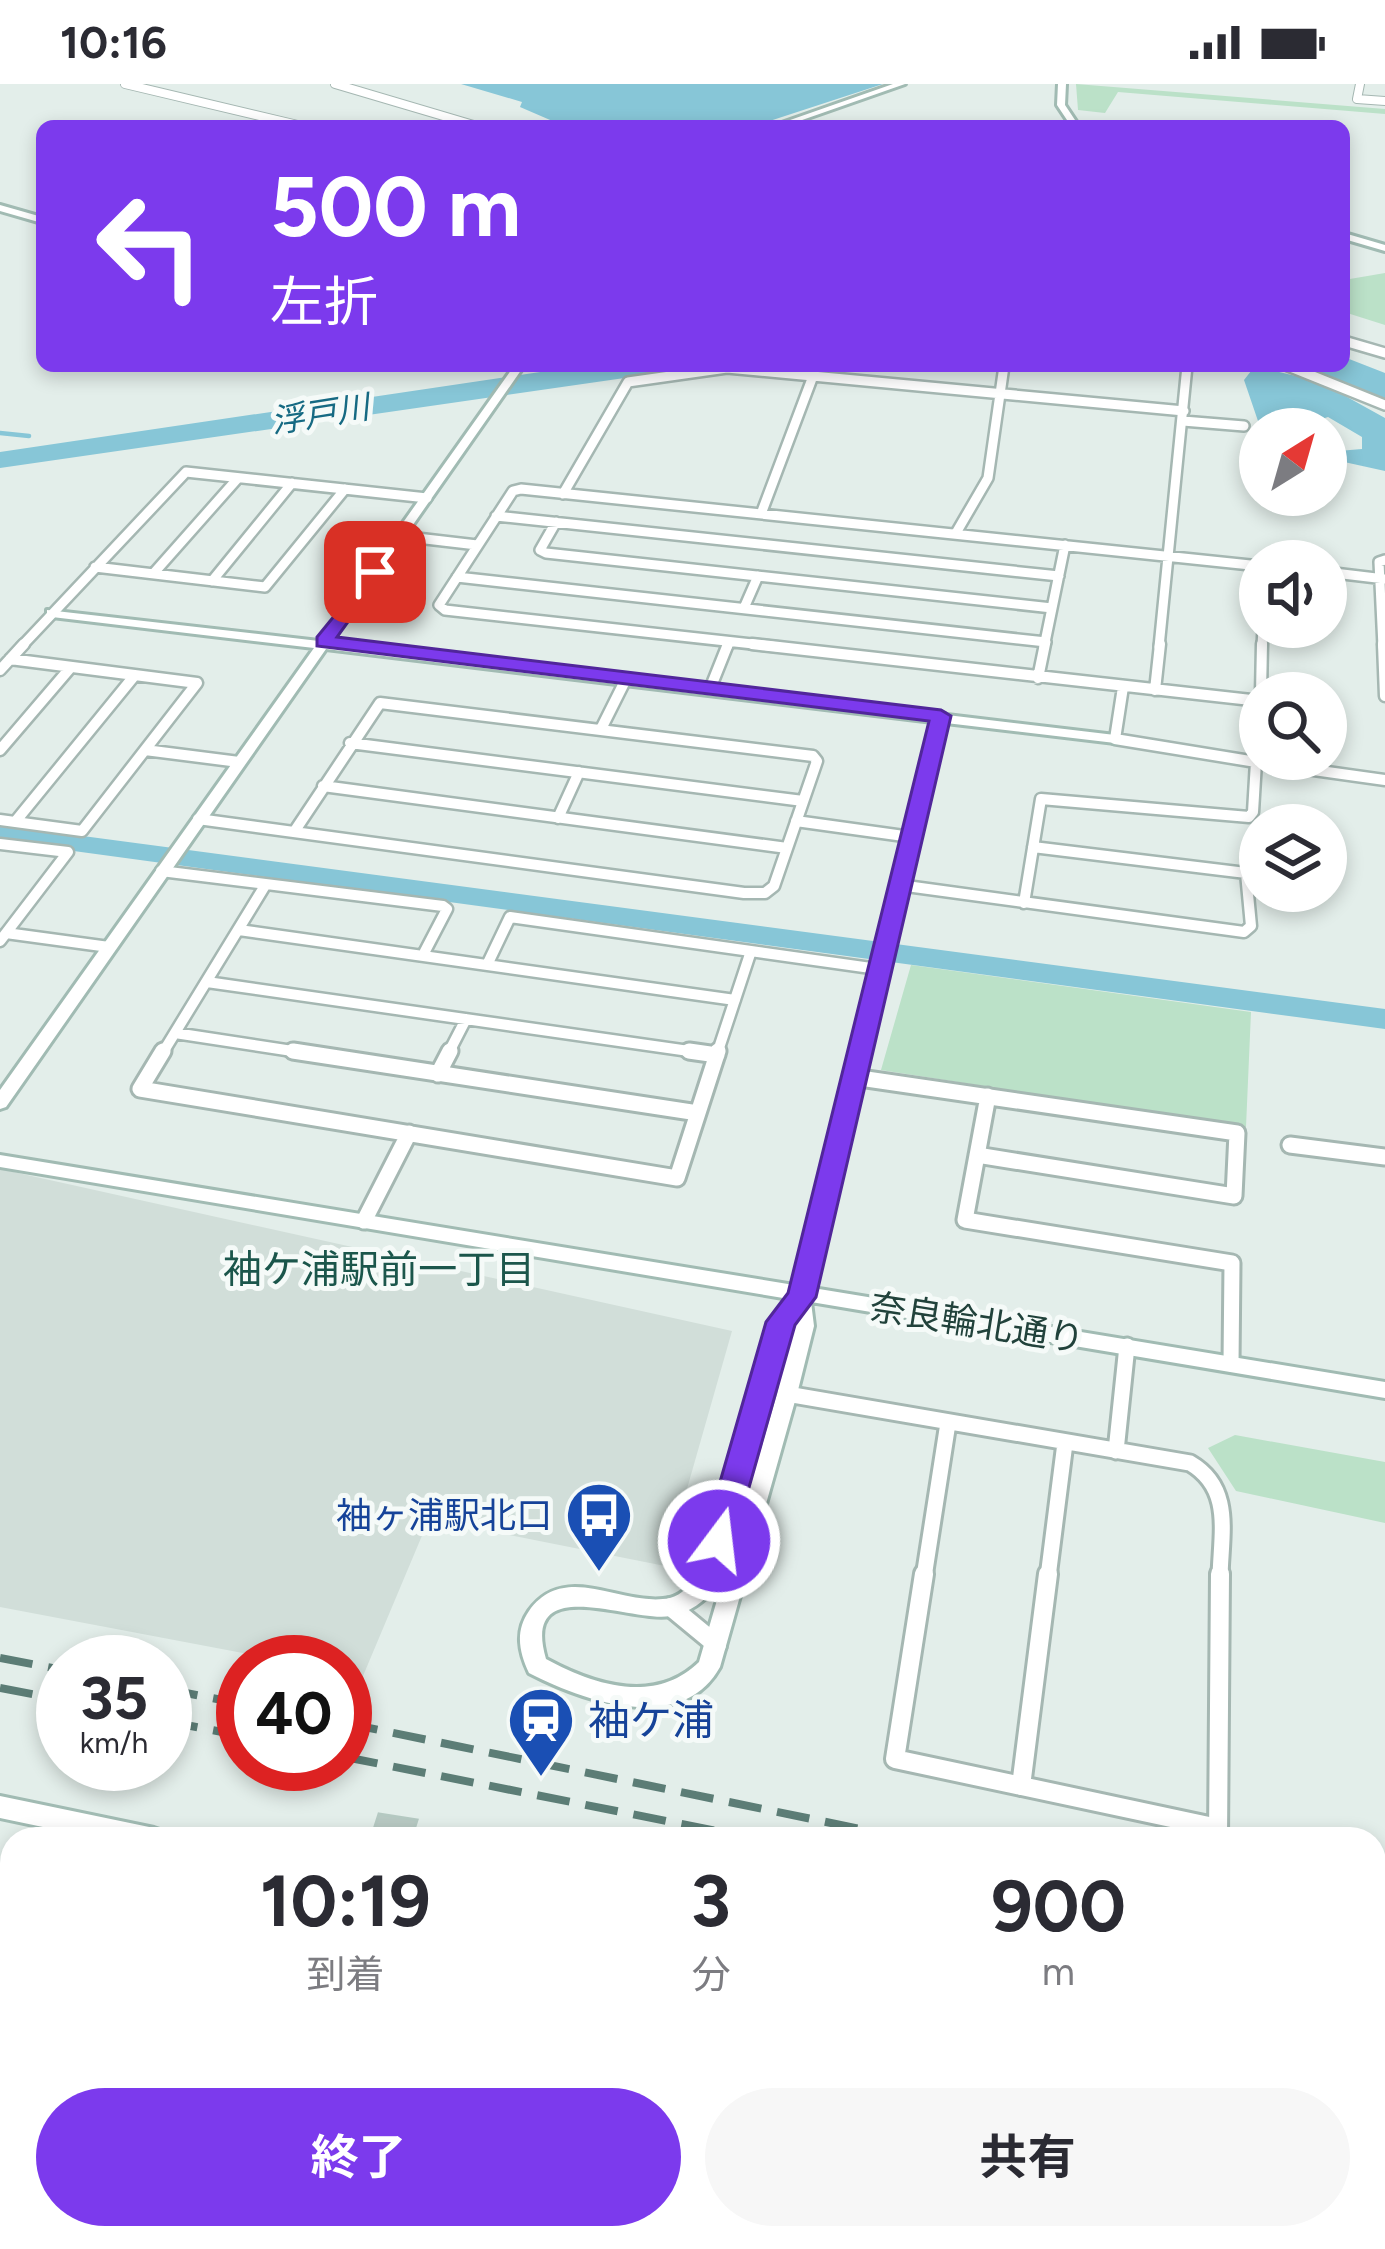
<!DOCTYPE html>
<html lang="ja">
<head>
<meta charset="utf-8">
<style>
	:root { --surface:#fff; --page:#f7f7f7; --text:#2b2b33; --muted:#7c7c81; --accent:#7c3aed }
	body { margin:0; font-family:Figtree,"Noto Sans JP",sans-serif; background:var(--page); color:var(--text); height:100vh; display:flex; flex-direction:column; font-size:45px; white-space:nowrap }
	* { box-sizing:border-box; margin:0 }
	p { font-size:39px; color:var(--muted) }
	.icon { flex:none; width:66px; height:66px; fill:none; stroke:currentColor; stroke-width:2; stroke-linecap:round; stroke-linejoin:round }
	.map { position:relative; flex:1; overflow:hidden }
	.drawer { position:absolute; left:0px; top:1743px; width:1386px; height:423px; display:flex; flex-direction:column; background:var(--surface); border-radius:36px 36px 0 0; box-shadow:0 6px 18px #0003 }
	.drawer>* { flex:none }
	.top-card { position:absolute; left:36px; top:36px; width:1314px; height:252px; border-radius:18px; box-shadow:0 6px 18px #0003; background:#7c3aed; color:#fff; overflow:hidden }
	.needle { width:78px; rotate:37deg }
	.tools { position:absolute; left:1239px; top:324px; display:grid; gap:24px }
	.tools a { display:grid; place-items:center; width:108px; height:108px; border-radius:50%; background:var(--surface); box-shadow:0 6px 18px #0003; font-size:60px }
	.speed { position:absolute; left:36px; top:1551px; display:flex; gap:24px; font-size:60px; font-weight:700; text-align:center }
	.speed>* { display:grid; place-content:center; width:156px; height:156px; border-radius:50%; background:var(--surface); box-shadow:0 6px 18px #0003; line-height:1 }
	.speed small { font-size:30px; font-weight:400 }
	.speed .limit { border:18px solid #d22; background:#fff; color:#111 }
	.pin { position:absolute; display:grid; place-items:center; width:102px; height:102px; color:#fff; margin:-51px; border-radius:24px; box-shadow:0 6px 18px #0006 }
	.me { position:absolute; width:132px; margin:-66px; rotate:15deg; stroke-linejoin:round; filter:drop-shadow(0 0 9px #0008) }
	.turn { display:flex; align-items:center; gap:42px; height:252px; padding:0 36px; font-size:54px }
	.turn .icon { width:156px; height:156px; stroke-width:2.5 }
	.turn b { display:block; font-size:84px; line-height:102px }
	.eta { display:flex; justify-content:space-evenly; align-items:center; height:204px; text-align:center }
	.eta b { font-size:72px; font-weight:700; line-height:84px }
	.action { display:flex; gap:24px; margin-top:auto; padding:24px 36px }
	.action a { flex:1; height:138px; border-radius:72px; background:var(--accent); color:#fff; font-size:48px; font-weight:700; line-height:138px; text-align:center }
	.action a+a { background:var(--page); color:var(--text) }
	.status { display:flex; justify-content:space-between; align-items:center; height:84px; padding:0 60px; background:var(--surface); direction:ltr }
	.status svg { height:33px; fill:currentColor }
	.map>svg:first-child { display:block }
</style>
</head>
<body>
<div class="status"><b>10:16</b><svg viewBox="0 0 49 12"><path d="M0 12V9h3v3zM5 12V6h3v6zM10 12V3h3v9zM15 12V0h3v12zM26 1h20v11H26zM47 4h2v5h-2z"/></svg></div>
<div class="map">
<svg width="1385" height="2165" viewBox="0 0 1385 2165">
	<rect width="100%" height="100%" fill="#e3eeea"/>
	<!-- built -->
	<path fill="#d1ded9" d="M0,1085l732,162 -67,235 -236,-47 -66,157 -18,-4v-10h-55l-290,-55z"/>
	<!-- green -->
	<path fill="#bbe1c8" d="M1076,0l309,25v5l-267,-22 -13,21 -27,-3z
		M1385,189v52l-41,-13v-32z
		M911,881l340,47 -5,115 -365,-57z
		M1235,1351l150,27v61l-149,-32 -28,-43z"/>
	<!-- water -->
	<path fill="#87c6d7" d="M461,0h422l-129,42h-190l-44,-19 2,-5z
		M1344,273l41,16v29l-89,-36h48z
		M581,282h127l-708,102v-16z
		M1255,282l65,16 65,36v53l-59,-13v-6l36,-3v-12l-34,-20 -37,12 -33,-8 -14,-41z"/>
	<g fill="none" stroke-linecap="round" stroke-linejoin="round">
		<!-- stream -->
		<path stroke="#87c6d7" stroke-width="4.5" d="M0,349l29,3"/>
		<!-- river -->
		<path fill="#87c6d7" fill-rule="evenodd" d="M0,741l1385,184v20l-1385,-188z"/>
	</g>
	<!-- building -->
	<path fill="#b8c9c3" stroke="#b5c9c2" stroke-width="3" d="M379,1730l38,6 -6,19h-40z"/>
	<g fill="none" stroke-linecap="round" stroke-linejoin="round">
		<defs>
			<path id="street-far4" d="M125,0l177,42
				M335,0l142,42
				M1360,0l-3,15 28,2"/>
			<path id="street-far3" d="M1344,257l41,12
				M1288,282l97,39
				M727,284l457,43
				M1183,337l61,5
				M563,410l65,-112 106,-15
				M761,430l52,-138
				M496,432l563,60
				M556,438l-16,28 6,3 506,55
				M956,449l32,-55 16,-112
				M400,452l77,9
				M95,483l170,20 80,-98
				M1326,488l59,7
				M153,490l85,-96
				M457,493l589,65
				M212,497l80,-98
				M744,524l14,-32
				M21,563l165,-175 241,26
				M727,563l2,-5
				M779,563l-334,-37 -6,-5 74,-114 8,-2 739,77
				M1044,563l21,-102
				M1159,563l28,-281
				M1262,563l1,-20
				M1383,563l-4,-85 6,-2"/>
			<path id="street-far2" d="M752,560l508,57
				M1383,560l2,52
				M0,586l24,-26
				M1038,594l7,-34
				M710,605l18,-45
				M1155,606l5,-46
				M1261,609l1,-49
				M601,645l25,-50
				M350,659l453,58
				M0,666l71,-83
				M145,666l94,12
				M1256,678l129,18
				M323,702l464,62
				M558,734l21,-46
				M198,735l546,74h21l9,-7 43,-125 -4,-5 -433,-53 -86,129
				M0,736l82,11 115,-148 -187,-24
				M796,737l115,16
				M15,738l120,-147
				M0,760l68,8 -68,89
				M161,787l282,35 4,3 -24,46
				M899,801l345,47 7,-6 -5,-53 -213,-26
				M1024,819l17,-104 208,18 4,-5 3,-50 -141,-23 8,-52
				M239,846l496,70
				M6,849l103,14
				M487,881l23,-48 368,52
				M207,898l503,72
				M175,949l137,21
				M162,970l104,-170
				M448,970l18,-35
				M717,970l34,-103"/>
			<path id="street-far1" d="M163,967l-23,38 537,89 41,-127
				M293,967l405,62
				M689,967l28,4
				M438,990l12,-23
				M853,993l384,56 -3,63 -257,-41
				M988,1012l-23,124 267,43 -1,101
				M1290,1061l95,12
				M364,1137l45,-88
				M787,1310l403,69c43,25 31,70 30,114
				M1116,1367l11,-105
				M924,1493l24,-154
				M1048,1493l17,-134"/>
			<path id="street" d="M924,1490l-29,185 323,69
				M671,1523l46,38
				M1021,1702l27,-212
				M1218,1755l2,-265
				M1374,1829l11,3
				M0,1877l12,3
				M1374,1895l11,2
				M0,1996l12,-27
				M0,2038l12,3
				M1269,2154v11
				M604,2165l2,-11
				M787,2165l1,-11"/>
			<path id="secondary" d="M893,0h12l-120,42h-12z
				M1058,0h8l-1,21 14,21h-8l-14,-21z
				M0,121l42,12v6l-42,-12z
				M1344,149l41,12v6l-41,-12z
				M514,282h10l-193,276 605,72 5,-2 6,3 168,20 7,4 -7,4 -169,-20 -133,565 572,94v16l-574,-96 3,24 -17,68 -77,273c-38,69 -137,34 -191,6 -10,-21 -14,-42 0,-62 36,-51 94,-3 141,-13 12,-3 21,-14 29,-22l72,-255 18,-22 -789,-132v-12l794,130 139,-563 -607,-73 -320,458 -6,2v-19l314,-442 -262,-31 -5,-1v-6l272,31zM794,1235l-17,75 -78,268c-44,43 -105,23 -153,-3 -26,-89 85,-36 124,-43 20,-3 34,-15 47,-29z
				M0,1712l154,32 9,3 3,8h-66l-100,-21z
				M299,2154h28l-4,11h-28z
				M334,2154h28l-3,11h-28z"/>
		</defs>
		<!-- street-far4 casing -->
		<use href="#street-far4" stroke="#a5b7b2" stroke-width="10"/>
		<!-- street-far3 casing -->
		<use href="#street-far3" stroke="#a5b7b2" stroke-width="14"/>
		<!-- street-far2 casing -->
		<use href="#street-far2" stroke="#a5b7b2" stroke-width="15"/>
		<!-- street-far1 casing -->
		<use href="#street-far1" stroke="#a5b7b2" stroke-width="21"/>
		<!-- street casing -->
		<use href="#street" stroke="#a5b7b2" stroke-width="24"/>
		<!-- secondary casing -->
		<use href="#secondary" stroke="#a1bbb3" stroke-width="6"/>
		<!-- street-far4 -->
		<use href="#street-far4" stroke="#fff" stroke-width="8"/>
		<!-- street-far3 -->
		<use href="#street-far3" stroke="#fff" stroke-width="9"/>
		<!-- street-far2 -->
		<use href="#street-far2" stroke="#fff" stroke-width="10"/>
		<!-- street-far1 -->
		<use href="#street-far1" stroke="#fff" stroke-width="15"/>
		<!-- street -->
		<use href="#street" stroke="#fff" stroke-width="18"/>
		<!-- secondary -->
		<use href="#secondary" fill="#fff" fill-rule="evenodd"/>
		<!-- rail -->
		<path stroke="#5c7d76" stroke-width="8" stroke-dasharray="33 16" stroke-linecap="butt" d="M0,1574l63,12
			M0,1604l63,12
			M165,1605l78,15
			M165,1637l78,15
			M345,1639l564,116
			M345,1673l412,82
			M1374,1856l11,3"/>
	</g>
	<!-- route -->
	<path fill="#7c3aed" stroke="#51269a" stroke-width="3" d="M375,482l9,6 -47,65 604,73 10,6 -135,581 -21,28 -64,226h-23l-5,-10 63,-219 22,-29 141,-572 -612,-75v-9z"/>
	<!-- icons -->
	<defs>
		<symbol id="bus-pin" viewBox="-11 -11 22 30"><path d="M0 17L-7.5 6A9.5 9.5 0 1 1 7.5 6Z" fill="#1a4fb4" stroke="#f5faf8"/><path d="M-5-6H5V4H4V6H2V4H-2V6H-4V4H-5ZM-3.5-4V0h7V-4ZM-3.5 1.2v1.5H-2V1.2ZM2 1.2v1.5H3.5V1.2Z" fill="#fff"/></symbol>
		<symbol id="station-pin" viewBox="-11 -11 22 30"><path d="M0 17L-7.5 6A9.5 9.5 0 1 1 7.5 6Z" fill="#1a4fb4" stroke="#f5faf8"/><path d="M-3-6H3Q5-6 5-4V2Q5 4 3 4L4.5 6H3L1.5 4h-3L-3 6H-4.5L-3 4Q-5 4-5 2V-4Q-5-6-3-6ZM-3.5-4v3h7v-3ZM-3.5 1v1.5H-2V1ZM2 1v1.5H3.5V1Z" fill="#fff"/></symbol>
	</defs>
	<g fill-rule="evenodd">
		<use href="#bus-pin" x="561" y="1393" width="76" height="104"/>
		<use href="#station-pin" x="503" y="1598" width="76" height="104"/>
	</g>
	<g text-anchor="middle" dominant-baseline="central" stroke-width="10" stroke-linejoin="round" paint-order="stroke">
		<!-- far-water labels -->
		<g font-size="33" font-style="italic" fill="#166a83" stroke="#f5faf8">
			<text transform="translate(320 330) rotate(-9)">浮戸川</text>
		</g>
		<!-- street labels -->
		<g font-size="36" fill="#21423b" stroke="#f5faf8">
			<text transform="translate(977 1239) rotate(9)">奈良輪北通り</text>
		</g>
		<!-- transit labels -->
		<g font-size="36" fill="#164399" stroke="#f5faf8" text-anchor="end">
			<text x="552" y="1431">袖ヶ浦駅北口</text>
		</g>
		<!-- neighbourhood labels -->
		<g font-size="39" fill="#1b564b" stroke="#f5faf8">
			<text x="379" y="1185">袖ケ浦駅前一丁目</text>
		</g>
		<!-- near-transit labels -->
		<g font-size="42" fill="#164399" stroke="#f5faf8" text-anchor="start">
			<text x="588" y="1636">袖ケ浦</text>
		</g>
	</g>
</svg>
<div class="tools">
<a><svg class="needle" viewBox="-14 -14 28 28"><path d="M0-13l5 13h-10z" fill="#e53935"/><path d="M0 13l5-13h-10z" fill="#7c7c81"/></svg></a>
<a><svg class="icon" aria-label="sound" viewBox="0 0 24 24"><path d="M4 9h4l5-4v14l-5-4H4zM17 9q2 3 0 6"/></svg></a>
<a><svg class="icon" aria-label="search" viewBox="0 0 24 24"><circle cx="10" cy="10" r="6"/><path d="M15 15l6 6"/></svg></a>
<a><svg class="icon" aria-label="layers" viewBox="0 0 24 24"><path d="M12 4l9 5-9 5-9-5zM3 14l9 5 9-5"/></svg></a>
</div>
<div class="speed"><div>35<small>km/h</small></div><div class="limit">40</div></div>
<div class="pin" style="left:375px;top:488px;background:#d93025"><svg class="icon" aria-label="arrive" viewBox="0 0 24 24"><path d="M6 21V4h12l-3 4 3 4H6"/></svg></div>
<svg class="me" style="left:719px;top:1457px" viewBox="-20 -20 40 40"><circle r="17" fill="#7c3aed" stroke="#fff" stroke-width="3"/><path d="M0-11L8 9 0 5-8 9z" fill="#fff"/></svg>
<div class="top-card">
<div class="turn"><svg class="icon" aria-label="left" viewBox="0 0 24 24"><path d="M17 20v-9H6M10 6l-5 5 5 5"/></svg><div><b>500 m</b>左折</div></div>
</div>
<section class="drawer">
<div class="eta">
<div><b>10:19</b><p>到着</p></div>
<div><b>3</b><p>分</p></div>
<div><b>900</b><p>m</p></div>
</div>
<div class="action"><a>終了</a><a>共有</a></div>
</section>
</div>
</body>
</html>
